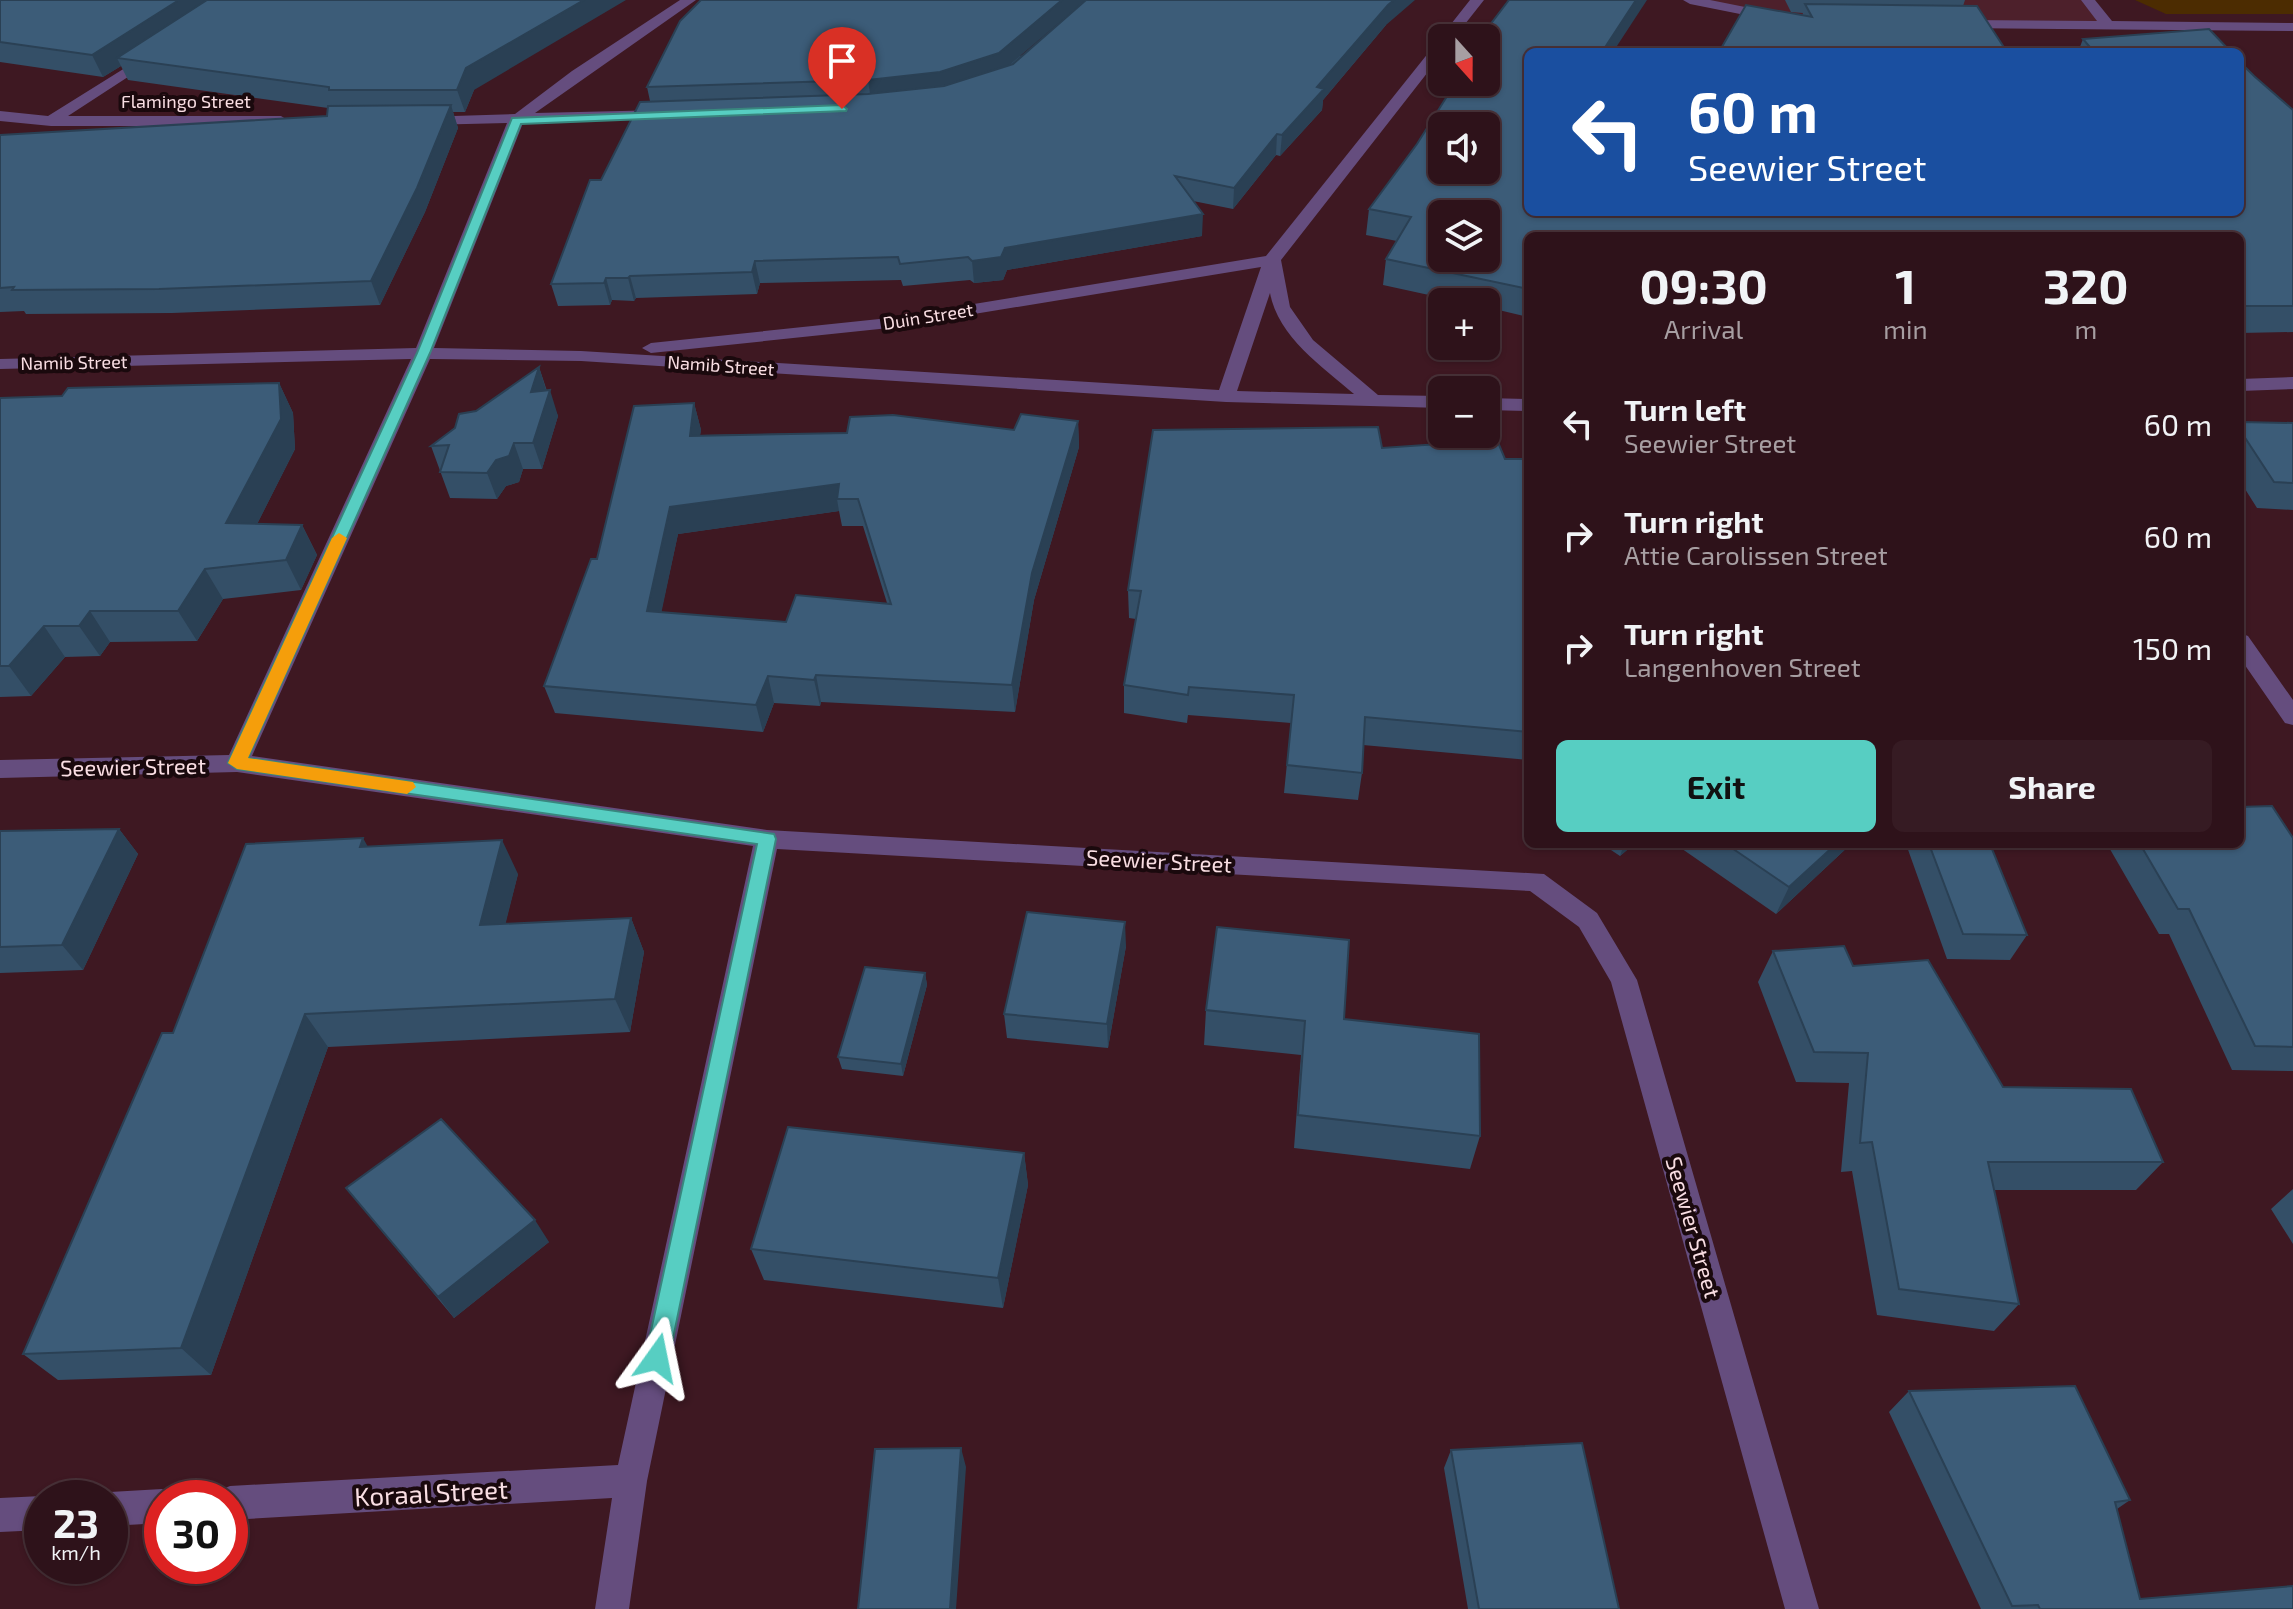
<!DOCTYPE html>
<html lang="en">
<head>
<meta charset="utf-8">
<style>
	:root { --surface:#2e121a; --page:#361b23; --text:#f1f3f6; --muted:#a79ea2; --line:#493239; --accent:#57cec2 }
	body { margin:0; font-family:"Exo 2",sans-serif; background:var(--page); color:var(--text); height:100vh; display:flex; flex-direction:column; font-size:30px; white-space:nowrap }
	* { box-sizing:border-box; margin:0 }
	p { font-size:26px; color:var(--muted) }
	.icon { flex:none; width:44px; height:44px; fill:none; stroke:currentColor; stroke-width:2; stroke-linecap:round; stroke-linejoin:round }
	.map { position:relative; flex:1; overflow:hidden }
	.details { position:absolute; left:1524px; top:232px; width:720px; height:616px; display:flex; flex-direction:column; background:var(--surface); border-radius:12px; box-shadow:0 2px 6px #0004,0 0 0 2px var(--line) }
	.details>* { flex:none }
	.top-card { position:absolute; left:1524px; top:48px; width:720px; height:168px; border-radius:12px; box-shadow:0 2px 6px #0004,0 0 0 2px var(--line); background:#1a4fa0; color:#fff; overflow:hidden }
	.needle { width:52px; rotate:159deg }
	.tools { position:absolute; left:1428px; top:24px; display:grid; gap:16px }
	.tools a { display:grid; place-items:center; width:72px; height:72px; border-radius:12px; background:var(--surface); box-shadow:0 2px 6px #0004,0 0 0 2px var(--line); font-size:40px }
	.speed { position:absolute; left:24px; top:1480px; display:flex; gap:16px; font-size:40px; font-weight:700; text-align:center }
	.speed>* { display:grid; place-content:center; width:104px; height:104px; border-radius:50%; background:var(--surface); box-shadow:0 2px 6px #0004,0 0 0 2px var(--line); line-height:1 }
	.speed small { font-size:20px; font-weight:400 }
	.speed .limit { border:12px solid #d22; background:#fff; color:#111 }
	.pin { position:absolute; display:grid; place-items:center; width:68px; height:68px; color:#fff; margin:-82px -34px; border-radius:50% 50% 50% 0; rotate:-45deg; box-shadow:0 0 8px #0007 }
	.pin .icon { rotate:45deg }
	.me { position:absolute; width:88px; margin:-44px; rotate:12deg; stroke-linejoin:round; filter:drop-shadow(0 0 6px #0008) }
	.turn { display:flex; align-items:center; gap:28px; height:168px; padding:0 32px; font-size:36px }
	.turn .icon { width:104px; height:104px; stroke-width:2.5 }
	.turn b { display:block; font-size:56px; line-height:68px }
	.eta { display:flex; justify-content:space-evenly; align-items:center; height:136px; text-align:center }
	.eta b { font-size:48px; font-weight:700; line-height:56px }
	.button { display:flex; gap:16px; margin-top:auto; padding:16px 32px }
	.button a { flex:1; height:92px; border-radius:12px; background:var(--accent); color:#111; font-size:32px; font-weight:700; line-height:92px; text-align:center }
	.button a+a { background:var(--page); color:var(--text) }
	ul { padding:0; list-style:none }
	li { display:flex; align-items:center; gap:24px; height:112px; padding:0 32px }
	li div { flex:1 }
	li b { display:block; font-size:30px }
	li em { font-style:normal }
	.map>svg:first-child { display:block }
</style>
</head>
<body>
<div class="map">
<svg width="2293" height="1609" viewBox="0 0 2293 1609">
	<rect width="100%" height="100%" fill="#3e1822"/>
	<!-- built -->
	<path fill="#4d202b" d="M1690,0h398l21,27 -310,-6z"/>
	<!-- green -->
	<path fill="#4c2c01" d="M2135,0h158v14h-127z"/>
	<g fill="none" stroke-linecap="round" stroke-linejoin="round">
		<!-- minor -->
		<path fill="#654d7e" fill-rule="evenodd" d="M680,0h16l-161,113 130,-3 5,2v6l-147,5 -89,225 147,3 638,39 42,-123 -372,61 -238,25 -9,-5 9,-5 238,-25 377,-62 171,-214 5,-1 -2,-3 30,-38h14l-30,38h-12v16l-161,206 9,47 23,33 65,55 64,1v12l-216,-6 -645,-41 -151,-2 -178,397 515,74 777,44 53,39 40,67 182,629h-34l-174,-627 -32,-55 -49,-36 -753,-42 -130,632 -18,128h-34l17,-111 -382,22v-22h-14l2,-7 12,-5 388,-21 135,-619 -516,-74 -237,6v-18l229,-5 182,-396 -411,10v-10l416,-11 91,-225 -81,2 -8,-5 3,-3 94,-3 57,-43zM1270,293c8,44 53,74 84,101l-117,-3z
			M1683,0h27l65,13 7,4 -7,4 -85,-17z
			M2081,0h14l17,21 181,2v8l-334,-3 -7,-4 7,-4 138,1z
			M149,53l7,4 -2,3 -86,56h213l8,5 -8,5h-230l-51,-5v-10l48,5z
			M2293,377v12l-53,2v-12z
			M1486,398l42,1v12l-42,-1z
			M2240,633l8,3 45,64v25l-8,-2 -45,-65z
			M162,1489l13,9h-13v25l-52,3v-28h-12l12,-6z
			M42,1496l4,2h-4v32l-42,2v-34z"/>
	</g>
	<!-- wall -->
	<path fill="#344f67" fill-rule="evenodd" d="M0,0l474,90 -9,22h-12l5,16 -33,84 -45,93 -208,8 -146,1 -2,-3 -24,1v-177l327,-19 1,-8 -200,-28 -7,-14 -18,11 -103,-15z
		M1785,0h180l-2,6 44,46 -205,-36 1,-3 -12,-1z
		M1386,25l-63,75 -1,10 -42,46 -4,-1 -43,54 -40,-8 9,35 -195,34 -4,10 -29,3 -4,-3 -67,6 -2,-6 -141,3 -3,11 -121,4 -2,3 -22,-1 -2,5 -52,1 -7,-22 50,-104 49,-79 -3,-14z
		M2083,39l148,13h-153z
		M1528,52l712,160 14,-136 39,34v222l-53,1v-97h-712v81l-42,-10v-5h-25l-78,-17 3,-26 11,-18 -31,-6 3,-26 48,-65 33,-52 1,-10h35z
		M539,367l8,24 11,25 -16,53h-19l-4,13 -13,4 -9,13 -47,-1 -19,-52 45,-35z
		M279,383l14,30 2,36 -38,75 45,1 15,30 -16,35 -78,9 -26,42 -87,1 -10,14 -35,1 -34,39 -31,1v-299l62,-2z
		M694,403l7,27 -1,5 314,-5 64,-9 1,26 -45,153 -19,112 -194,-10 -1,4 -46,-3 -11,29 -208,-19 -11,-27 53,-127zM839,511l3,15h21l24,77 -101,19 -125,-10 17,-78z
		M2240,422l53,1v87l-36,-2 -17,-27z
		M1382,448l123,11h23v301l-165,-15 -1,28 -4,27 -74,-7 7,-70 -103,-8 -1,8 -63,-10v-28l12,-66 -7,-1 -1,-28z
		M119,829l19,25 -55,116 -83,3v-142z
		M2293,838v233l-61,-1 -63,-136h-10l-52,-90h133z
		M1602,844h32l-14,12z
		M1675,844h176l-75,70z
		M1906,844h84l37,91 -17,25 -63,-1z
		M368,847l150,27 -13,50 126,-6 13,34 -14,80 -302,15 -117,328 -153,5 -35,-26 150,-321z
		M1126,946l-18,102 -101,-10 -3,-24z
		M1773,951l80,15 150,121 160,75 -27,28h-142l25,114 -25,27 -117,-16 -25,-144 -11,1 8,-89 -53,-1 -38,-100z
		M925,973l2,12 -24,91 -61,-7 -4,-12z
		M1206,1010l138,9 136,117 -10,33 -176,-21 7,-93 -97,-10z
		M1024,1153l4,32 -25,123 -239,-28 -13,-31z
		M346,1188l203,54 -95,76z
		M2293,1189v55l-22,-35z
		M1909,1391l221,109 -13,9 23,90 153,10h-312l-92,-197z
		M1451,1450l168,159h-151l-24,-141z"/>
	<!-- shaded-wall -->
	<path fill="#2a4054" d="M179,0h43l-105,58 4,8 -18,11 -11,-22z
		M584,0h42l-152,90 -9,22 -8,-22 9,-22z
		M1062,0h24l-86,73 -129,28 -3,-21z
		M1394,0h21l-29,25 -63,75 -1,10 -42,46 2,-21 35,-48 71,-82z
		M1636,0h11l-34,52h-11z
		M451,105l7,23 -33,84 -45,93 -9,-24z
		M1277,134l-1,21 -43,54 1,-21z
		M1203,214l-1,22 -195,34 -4,10 -29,3 -2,-22 33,-13z
		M755,261l5,22 -3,11 -5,-22z
		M630,276l6,22 -2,3 -6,-23z
		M606,278l6,22 -2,5 -6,-22z
		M539,367l8,26 -16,-1z
		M279,383l14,30 2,36 -53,105 -16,-31z
		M550,390l8,26 -16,53 -9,-26z
		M694,403l7,27 -5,32 -6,-26z
		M1078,421l1,26 -45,153 -19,112 -3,-27 20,-112z
		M514,443l9,26 -4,13 -13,4 -9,13 -10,-26 9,-13z
		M839,484l-2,15 2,12 -161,23 -22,104 -9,-27 23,-104z
		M302,525l15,30 -16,35 -15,-30z
		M205,569l18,30 -26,42 -19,-30z
		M90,611l20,31 -10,14 -21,-30z
		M44,626l21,31 -34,39 -22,-30z
		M816,675l5,27 -1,4 -6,-26z
		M768,676l6,27 -11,29 -7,-27z
		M119,829l19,25 -55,116 -21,-25z
		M363,838l19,34 -22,-25z
		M502,840l16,34 -21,84 -17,-33z
		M1624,844h10l-14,12z
		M1836,844h15l-75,70 13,-27z
		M631,918l13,34 -14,80 -15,-33z
		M1125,922l1,24 -18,102 -1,-24z
		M925,973l2,12 -24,91 -2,-12z
		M305,1014l23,33 -117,328 -30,-27z
		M1024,1153l4,32 -25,123 -5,-30z
		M535,1220l14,22 -95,76 -16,-21z
		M961,1448l5,19 -10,142h-6z"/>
	<!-- building -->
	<path fill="#3c5c78" stroke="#2a4054" stroke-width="2" fill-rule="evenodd" d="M0,0h179l-87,55 -92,-13z
		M207,0h377l-118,68 -9,22h-128v-3l-212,-29z
		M701,0h361l-63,53 -59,19 -72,8 -221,7 33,-66z
		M1086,0h308l-6,5 -71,82 7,2 -42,46 -5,-1 -43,54 -59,-12 28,38 -198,34 -4,9 -29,4 -4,-4 -68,7 -2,-7 -143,4 -3,11 -122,4 -2,2h-22l-2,5 -53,1 39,-104h11l39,-78 228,-8 76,-8 69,-22z
		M1509,0h127l-34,52h3h-77v160h712v-150l14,14 39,34v196h-53v-70h-712v53l-142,-30 25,-42 -42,-8 48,-65 39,-62h30v-44h-6zM1442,126h44v44h-44zM1442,214h44v44h-44z
		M1805,4l172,2 30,46h-288l27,-47 66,12z
		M2209,29l22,23h-137l-11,-13z
		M451,105l-34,83 -46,93 -212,8 -147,1 2,-3 -14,1v-153l327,-19 1,-10z
		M539,367l-8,25 19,-2 -17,53h-19l-5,13 -13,4 -9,13 -47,-1 9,-27 -18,1 24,-18 4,-14 17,-3z
		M279,383l2,36 -55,104 76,2 -16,35 -81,9 -27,42h-88l-11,15h-35l-35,40h-9v-268l62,-2 6,-8z
		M694,403l-4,33 157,-3 3,-16 43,-2 121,15 7,-16 57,7 -46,152 -20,112 -196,-10 -2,5 -46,-4 -12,29 -212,-19 47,-127h6l37,-153zM839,484l-2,15h21l33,105 -95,-9 -10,27 -139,-11 23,-104z
		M2240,422l53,1v60l-19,-1 -34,-52z
		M1378,427l4,21 115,-8 8,19h23v273l-163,-15 -3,56 -75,-8 7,-70 -105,-8 -1,8 -64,-10 17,-94 -13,-1 25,-160z
		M2272,806l21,32v209l-38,-1 -66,-137h-11l-38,-65h100v-37z
		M119,829l-57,116 -62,2v-116z
		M363,838l-3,9 142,-7 -22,85 151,-7 -16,81 -310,15 -124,334 -158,6 139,-321h11l73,-189z
		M1726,844h110l-47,43z
		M1929,844h61l37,91 -64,-1z
		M1027,912l98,10 -18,102 -103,-10z
		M1217,927l132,13 -5,79 135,15 1,102 -182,-21 7,-94 -99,-11z
		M1844,946l9,20 75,-6 75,127 128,2 32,73h-175l31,142 -120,-15 -27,-147 -12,1 8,-90 -54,-1 -41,-101z
		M865,967l60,6 -24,91 -63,-7z
		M441,1119l94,101 -97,77 -92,-109z
		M788,1127l236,26 -26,125 -247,-29z
		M2075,1386l55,114 -15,2 25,97 153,-13v23h-253l-2,-4 -26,1 -103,-215z
		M1582,1443l37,166h-140l-28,-159z
		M961,1448l-11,161h-92l17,-160z"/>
	<!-- route -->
	<path fill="#57cec2" stroke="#39867e" stroke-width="2" d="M842,105l5,4 -1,2 -325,13 -91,229 -182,405 526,76 2,5 -107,519 -4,9 -8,3 -8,-3 -4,-9 112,-514 -520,-75 -9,-6 189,-410 95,-235z"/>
	<!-- slow -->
	<path fill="#f59e0b" d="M339,533l8,5 -99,220 165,24 3,5 -9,7 -170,-25 -9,-6 104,-225z"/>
	<g text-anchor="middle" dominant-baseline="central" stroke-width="8" stroke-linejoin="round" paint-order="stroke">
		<!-- far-street labels -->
		<g font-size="18" fill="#f9dee3" stroke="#1a090d">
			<text x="186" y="101">Flamingo Street</text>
			<text transform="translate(928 316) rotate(-9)">Duin Street</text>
			<text transform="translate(74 362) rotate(-1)">Namib Street</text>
			<text transform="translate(721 365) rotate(4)">Namib Street</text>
		</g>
		<!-- street labels -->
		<g font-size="22" fill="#f9dee3" stroke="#1a090d">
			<text transform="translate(133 766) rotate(-1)">Seewier Street</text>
			<text transform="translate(1159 860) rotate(3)">Seewier Street</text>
			<text transform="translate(1694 1227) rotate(74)">Seewier Street</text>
		</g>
		<!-- near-street labels -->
		<g font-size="26" fill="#f9dee3" stroke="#1a090d">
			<text transform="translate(431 1492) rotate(-3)">Koraal Street</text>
		</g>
	</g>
</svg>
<div class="tools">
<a><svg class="needle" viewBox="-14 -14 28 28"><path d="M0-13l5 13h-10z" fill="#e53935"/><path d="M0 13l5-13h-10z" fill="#a79ea2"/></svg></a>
<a><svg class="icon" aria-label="sound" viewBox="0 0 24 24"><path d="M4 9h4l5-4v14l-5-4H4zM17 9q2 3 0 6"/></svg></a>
<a><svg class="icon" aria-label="layers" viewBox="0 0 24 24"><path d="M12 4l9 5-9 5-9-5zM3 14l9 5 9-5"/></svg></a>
<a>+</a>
<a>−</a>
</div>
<div class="speed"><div>23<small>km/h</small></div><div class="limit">30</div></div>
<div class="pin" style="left:842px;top:109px;background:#d93025"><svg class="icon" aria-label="arrive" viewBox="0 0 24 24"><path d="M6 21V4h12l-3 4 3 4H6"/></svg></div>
<svg class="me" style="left:657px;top:1358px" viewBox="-20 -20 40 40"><path d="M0-17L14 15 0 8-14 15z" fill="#57cec2" stroke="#fff" stroke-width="4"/></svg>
<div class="top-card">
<div class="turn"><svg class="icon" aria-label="left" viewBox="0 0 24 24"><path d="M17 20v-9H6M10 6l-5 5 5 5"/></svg><div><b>60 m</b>Seewier Street</div></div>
</div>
<section class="details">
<div class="eta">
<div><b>09:30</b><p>Arrival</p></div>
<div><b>1</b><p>min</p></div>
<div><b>320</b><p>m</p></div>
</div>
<ul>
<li><svg class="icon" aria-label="left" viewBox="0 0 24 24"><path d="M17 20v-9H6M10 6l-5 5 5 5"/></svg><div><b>Turn left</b><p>Seewier Street</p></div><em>60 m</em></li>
<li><svg class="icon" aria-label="right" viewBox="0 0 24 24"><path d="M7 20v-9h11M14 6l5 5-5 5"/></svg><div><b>Turn right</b><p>Attie Carolissen Street</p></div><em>60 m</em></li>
<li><svg class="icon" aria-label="right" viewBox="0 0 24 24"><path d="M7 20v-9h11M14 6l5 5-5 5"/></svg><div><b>Turn right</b><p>Langenhoven Street</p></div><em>150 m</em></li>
</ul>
<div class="button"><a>Exit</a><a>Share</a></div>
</section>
</div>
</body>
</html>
